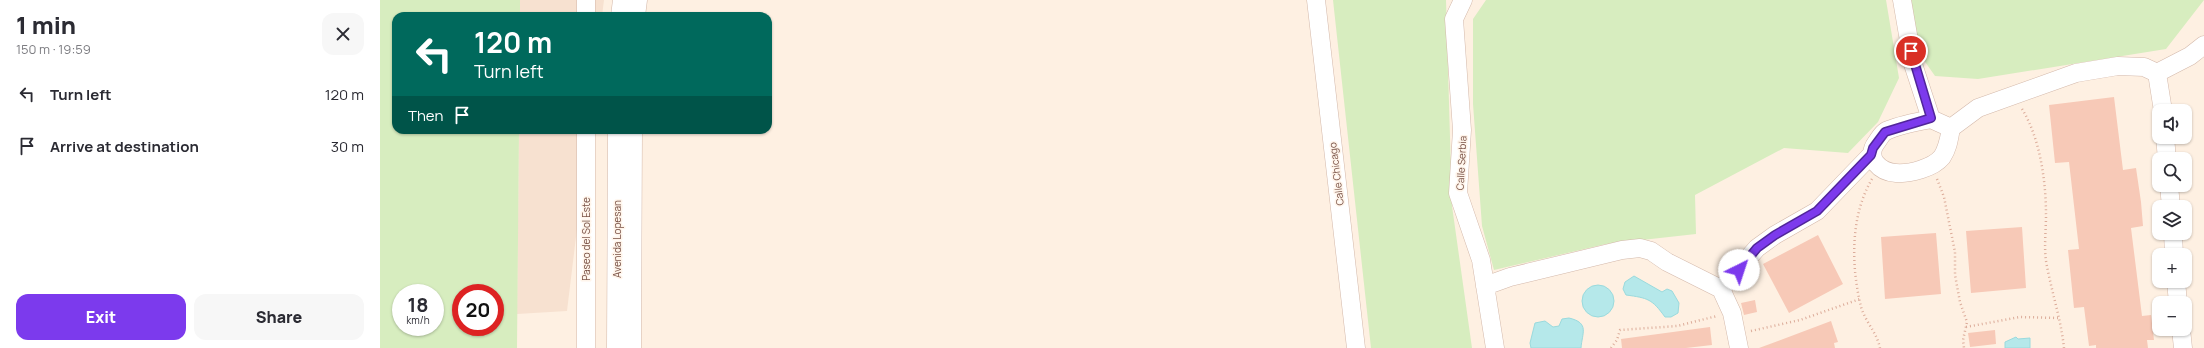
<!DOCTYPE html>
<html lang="en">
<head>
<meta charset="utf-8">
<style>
	:root { --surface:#fff; --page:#f7f7f7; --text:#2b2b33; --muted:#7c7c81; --accent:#7c3aed }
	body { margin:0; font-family:Manrope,sans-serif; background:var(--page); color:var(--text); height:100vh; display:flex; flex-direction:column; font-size:15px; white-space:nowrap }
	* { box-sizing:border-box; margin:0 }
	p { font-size:13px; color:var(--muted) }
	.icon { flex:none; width:22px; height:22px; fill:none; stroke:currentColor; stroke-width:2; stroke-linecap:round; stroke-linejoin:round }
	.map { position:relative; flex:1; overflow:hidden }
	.side { display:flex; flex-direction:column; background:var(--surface); width:380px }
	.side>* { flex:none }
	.top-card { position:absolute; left:12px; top:12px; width:380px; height:122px; border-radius:12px; box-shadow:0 1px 3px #0004; background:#00695c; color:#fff; overflow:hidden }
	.tools { position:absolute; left:1772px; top:104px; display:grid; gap:8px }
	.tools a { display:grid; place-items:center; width:40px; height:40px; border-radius:8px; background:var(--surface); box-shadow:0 1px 3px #0004; font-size:20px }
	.speed { position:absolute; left:12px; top:284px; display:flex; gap:8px; font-size:20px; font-weight:700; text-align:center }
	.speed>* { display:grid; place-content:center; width:52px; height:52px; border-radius:50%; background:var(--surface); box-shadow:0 1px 3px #0004; line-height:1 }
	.speed small { font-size:10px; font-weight:400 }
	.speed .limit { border:6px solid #d22; background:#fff; color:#111 }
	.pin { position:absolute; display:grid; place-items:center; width:34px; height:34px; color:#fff; margin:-17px; border:2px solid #fff; border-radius:50%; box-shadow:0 1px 4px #0007 }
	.me { position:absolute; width:44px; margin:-22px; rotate:41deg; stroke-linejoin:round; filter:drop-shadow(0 0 3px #0008) }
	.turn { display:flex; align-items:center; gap:14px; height:84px; padding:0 16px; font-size:18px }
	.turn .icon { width:52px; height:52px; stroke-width:2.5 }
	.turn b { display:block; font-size:28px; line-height:34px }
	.then { display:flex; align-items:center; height:38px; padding:0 16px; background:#0003; gap:8px; font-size:15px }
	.round { display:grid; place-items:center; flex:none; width:42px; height:42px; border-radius:12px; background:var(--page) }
	.head { display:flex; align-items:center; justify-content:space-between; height:68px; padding:0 16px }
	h1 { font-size:24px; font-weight:800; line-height:30px }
	.cta { display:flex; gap:8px; margin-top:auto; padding:8px 16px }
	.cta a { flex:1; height:46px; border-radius:12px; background:var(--accent); color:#fff; font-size:16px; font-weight:800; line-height:46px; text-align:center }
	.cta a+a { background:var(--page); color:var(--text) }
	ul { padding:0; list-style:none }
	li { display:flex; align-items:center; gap:12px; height:52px; padding:0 16px }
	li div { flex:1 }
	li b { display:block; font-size:15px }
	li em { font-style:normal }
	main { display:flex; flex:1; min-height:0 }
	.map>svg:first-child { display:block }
</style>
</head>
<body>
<main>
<section class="side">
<div class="head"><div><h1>1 min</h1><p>150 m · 19:59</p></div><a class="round"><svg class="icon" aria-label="close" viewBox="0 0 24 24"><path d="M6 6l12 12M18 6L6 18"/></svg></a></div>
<ul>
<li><svg class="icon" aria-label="left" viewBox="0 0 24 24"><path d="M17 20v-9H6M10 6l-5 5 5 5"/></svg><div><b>Turn left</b></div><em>120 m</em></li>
<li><svg class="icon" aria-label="arrive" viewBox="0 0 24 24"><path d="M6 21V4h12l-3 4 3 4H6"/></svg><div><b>Arrive at destination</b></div><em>30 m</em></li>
</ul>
<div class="cta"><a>Exit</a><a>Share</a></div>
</section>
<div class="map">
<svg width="1824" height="348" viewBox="0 0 1824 348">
	<rect width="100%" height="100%" fill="#fef0e2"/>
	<!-- residential -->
	<path fill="#f7e1d0" d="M140,0h84l-2,16h-82z
		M139,130h70l-22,181 -50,3z"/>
	<!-- green -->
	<path fill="#d7edbf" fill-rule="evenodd" d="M0,0h140v16h-124v114h123l-2,218h-137zM21,293h34v34h-34zM81,293h34v34h-34z
		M953,0h113l6,206 20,142h-101z
		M1106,0h400l13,78 -21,44 -30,31 -64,-5 -89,47 1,39 -90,10 -112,26 -12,-44 -9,-122v-85z
		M1526,0h298l-38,49 -188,30 -43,-3 -21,-30z"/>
	<!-- water -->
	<path fill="#b5e8ea" stroke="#9adadd" d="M1254,276l28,16 5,-3 5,2 7,12 -1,10 -7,4h-6c-13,-18 -17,-19 -39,-22l-3,-6 2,-7z
		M1202 301a16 16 0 1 1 32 0a16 16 0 1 1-32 0Z
		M1189,318c21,5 13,15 12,30h-50l-1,-5 5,-20 10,-2 8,6 6,-1 3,-7z
		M1636,337l2,2 12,-1v10h-25v-6z"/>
	<!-- building -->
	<path fill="#f7c9b7" d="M1734,97l9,73 13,-2 5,34 2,24 -12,2 11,88 9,-1 3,25h-7l1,8h-52v-3l-7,1 -5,-39 -10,1 -6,-58 11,-1 -10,-87 -14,1 -6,-58z
		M1642,227l4,61 -55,5 -5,-62z
		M1556,233l5,61 -56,5 -4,-62z
		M1438,235l25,49 -54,29 -26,-49z
		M1375,300l2,12 -13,3 -3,-12z
		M1451,321l7,21 -4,1 1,5h-76z
		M1330,327l2,18 -26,3h-64l-1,-9z
		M1615,330l1,14 -26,3 -2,-14z"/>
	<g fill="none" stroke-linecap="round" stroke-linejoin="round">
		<defs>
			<path id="minor" d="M206,0v16
				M936,0l40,348
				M1083,0l-9,19 8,111 -4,63 23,67 14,88
				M1522,0l11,64 18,55
				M240,16l2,-16
				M256,16l2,-16
				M1777,73l33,-17 14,-11
				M1777,73l6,38
				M1551,119l20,9c-2,11 -3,20 -9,29 -9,11 -32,17 -46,16 -16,-1 -31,-15 -20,-30 3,-4 6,-10 10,-12 13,-6 31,-9 45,-12z
				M1571,128l27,-20 98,-35 42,-7 26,1 13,6
				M206,130v218
				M1785,137l2,22
				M1789,185l2,22
				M1793,233l1,22
				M1796,281l2,22
				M1105,286l25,-9 112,-27 18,-2 11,3 16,11 54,27 11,24 7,35
				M1341,289l36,-41 18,-13 42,-24 54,-56
				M1801,329l2,19
				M236,348l1,-218
				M252,348l1,-218"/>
		</defs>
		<!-- minor casing -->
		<use href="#minor" stroke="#d3b8aa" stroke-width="19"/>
		<!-- path -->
		<path stroke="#dcac9a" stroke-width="2.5" stroke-dasharray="1 3" stroke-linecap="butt" d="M1642,109c18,29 24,72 24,106 0,15 -2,32 0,46 5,29 15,58 18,87
			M1492,179c-22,37 -21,87 -11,128 4,14 16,26 19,41
			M1557,179l7,18 11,55v23l5,27 7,20 -4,18 1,8
			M1586,327l54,-10 38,1
			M1371,331l49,-11 60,-21
			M1231,348l6,-8 3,-10 57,-4 40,-10"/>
		<!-- minor -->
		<use href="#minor" stroke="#fff" stroke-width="18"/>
	</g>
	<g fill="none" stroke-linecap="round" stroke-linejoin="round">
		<defs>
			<path id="route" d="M1359,270l18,-22 18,-13 42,-24 54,-56 2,-7 12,-16 46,-14 -20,-67"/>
		</defs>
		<!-- route casing -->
		<use href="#route" stroke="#51269a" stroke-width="10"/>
		<!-- route -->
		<use href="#route" stroke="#7c3aed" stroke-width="7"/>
	</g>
	<g text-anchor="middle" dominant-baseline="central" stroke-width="3" stroke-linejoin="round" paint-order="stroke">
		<!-- street labels -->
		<g font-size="10" fill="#795246" stroke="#fff5eb">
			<text transform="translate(1081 163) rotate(-87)">Calle Serbia</text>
			<text transform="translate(956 174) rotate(-97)">Calle Chicago</text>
			<text transform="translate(206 239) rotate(-90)">Paseo del Sol Este</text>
			<text transform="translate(237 239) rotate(-90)">Avenida Lopesan</text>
		</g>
	</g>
</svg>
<div class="tools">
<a><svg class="icon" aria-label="sound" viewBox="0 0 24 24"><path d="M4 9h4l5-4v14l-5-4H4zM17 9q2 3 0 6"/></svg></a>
<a><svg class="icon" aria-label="search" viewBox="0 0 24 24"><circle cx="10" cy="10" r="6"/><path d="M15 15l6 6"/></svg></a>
<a><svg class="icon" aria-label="layers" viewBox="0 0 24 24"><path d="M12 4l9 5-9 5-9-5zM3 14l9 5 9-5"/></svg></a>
<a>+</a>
<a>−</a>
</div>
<div class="speed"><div>18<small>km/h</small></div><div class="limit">20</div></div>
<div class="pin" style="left:1531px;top:51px;background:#d93025"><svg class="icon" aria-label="arrive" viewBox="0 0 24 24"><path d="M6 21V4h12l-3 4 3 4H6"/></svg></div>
<svg class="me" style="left:1359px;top:270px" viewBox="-20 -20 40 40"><circle r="19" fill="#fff"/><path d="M0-13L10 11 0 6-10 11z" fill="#7c3aed"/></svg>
<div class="top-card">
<div class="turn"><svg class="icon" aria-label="left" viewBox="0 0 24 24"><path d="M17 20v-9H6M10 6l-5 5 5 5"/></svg><div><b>120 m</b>Turn left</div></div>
<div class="then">Then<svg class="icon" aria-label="arrive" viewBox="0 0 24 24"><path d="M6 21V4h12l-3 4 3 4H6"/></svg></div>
</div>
</div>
</main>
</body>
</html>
